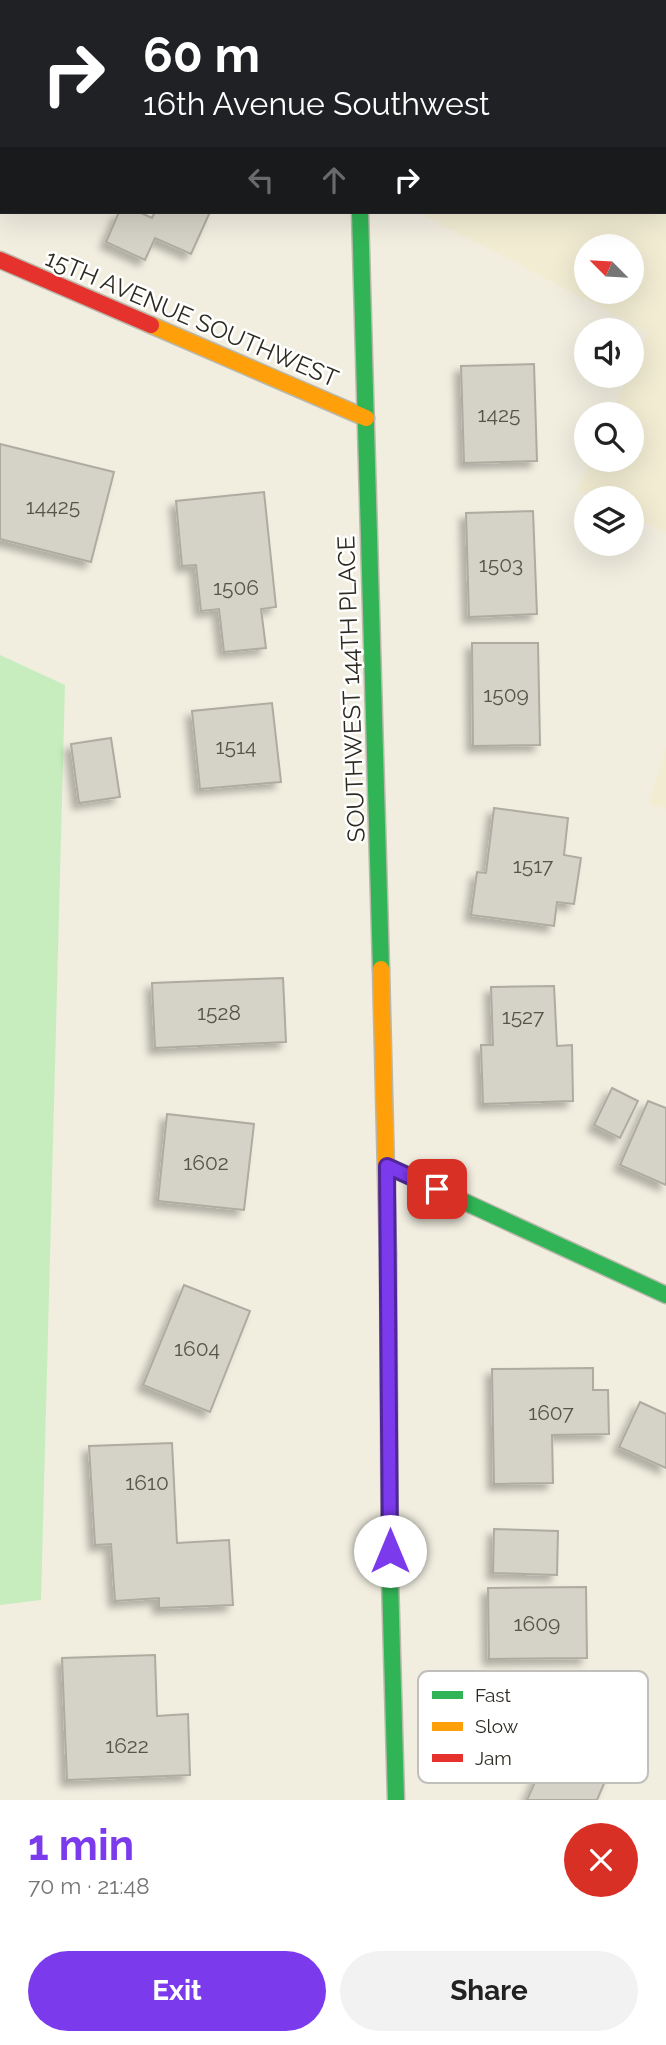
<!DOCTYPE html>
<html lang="en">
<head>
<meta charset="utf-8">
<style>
	:root { --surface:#fff; --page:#f2f2f2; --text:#222; --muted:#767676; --accent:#7c3aed }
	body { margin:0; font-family:Raleway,sans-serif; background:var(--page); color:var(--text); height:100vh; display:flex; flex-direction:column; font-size:26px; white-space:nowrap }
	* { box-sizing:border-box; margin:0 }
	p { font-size:23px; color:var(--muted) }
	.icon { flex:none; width:38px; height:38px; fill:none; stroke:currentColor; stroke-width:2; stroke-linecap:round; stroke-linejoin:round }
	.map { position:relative; height:1800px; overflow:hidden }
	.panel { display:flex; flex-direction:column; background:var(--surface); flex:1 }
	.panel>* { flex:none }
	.hud { position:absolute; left:0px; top:0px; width:667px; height:214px; box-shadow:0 7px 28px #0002; background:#202124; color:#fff; overflow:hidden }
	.needle { width:46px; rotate:294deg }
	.controls { position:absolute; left:574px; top:234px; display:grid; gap:14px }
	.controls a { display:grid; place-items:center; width:70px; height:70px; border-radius:50%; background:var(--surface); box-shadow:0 7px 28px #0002; font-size:35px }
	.pin { position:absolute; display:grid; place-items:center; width:60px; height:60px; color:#fff; margin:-30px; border-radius:14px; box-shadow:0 4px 10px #0006 }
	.me { position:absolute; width:77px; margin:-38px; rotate:0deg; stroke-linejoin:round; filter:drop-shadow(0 0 5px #0008) }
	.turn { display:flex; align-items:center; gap:24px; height:147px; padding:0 28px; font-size:32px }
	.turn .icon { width:91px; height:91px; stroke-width:2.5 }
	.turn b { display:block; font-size:49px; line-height:60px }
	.lanes { display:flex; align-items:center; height:66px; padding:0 28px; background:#0003; justify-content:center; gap:35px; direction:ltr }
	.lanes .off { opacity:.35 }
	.round { display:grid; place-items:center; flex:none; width:74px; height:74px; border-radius:37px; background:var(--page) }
	.summary { display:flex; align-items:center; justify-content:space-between; height:119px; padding:0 28px }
	h1 { font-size:42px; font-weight:700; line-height:52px; color:var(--accent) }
	.cta { display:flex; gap:14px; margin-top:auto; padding:14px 28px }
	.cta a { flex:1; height:80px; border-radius:42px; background:var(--accent); color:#fff; font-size:28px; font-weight:700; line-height:80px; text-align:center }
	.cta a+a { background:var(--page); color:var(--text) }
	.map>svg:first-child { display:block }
</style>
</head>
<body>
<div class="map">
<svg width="666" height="1800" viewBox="0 0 666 1800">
	<defs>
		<filter id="shadow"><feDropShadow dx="-6" dy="6" stdDeviation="3.5" flood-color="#0004"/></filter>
	</defs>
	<rect width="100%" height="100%" fill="#f1eee0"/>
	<!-- built -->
	<path fill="#f2ecd3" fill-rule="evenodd" d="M409,0h257v533l-34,-17v-17h-37l-18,-9 14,-30h41v-45h-21l17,-39h4v-8l16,-36 -230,-120h247v-210zM586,247h46v45h-46z
		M666,747v62l-17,-5z"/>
	<!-- green -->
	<path fill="#c7edbe" d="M0,655l65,30 -24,915 -41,5z"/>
	<!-- building -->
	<path fill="#d5d2c7" stroke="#aeaca1" stroke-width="2" filter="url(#shadow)" d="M119,212h20l13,6 3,-6h55l-19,42 -36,-16 -10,22 -39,-18z
		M534,364l3,97 -73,2 -3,-97z
		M0,444l114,28 -23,90 -91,-23z
		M264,492l12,115 -15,2 5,39 -42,4 -5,-43 -18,2 -5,-46 -14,1 -6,-65z
		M533,511l4,103 -68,3 -3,-104z
		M472,643h66l2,102 -67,1z
		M272,703l9,79 -81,7 -8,-78z
		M111,738l9,59 -41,6 -8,-59z
		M494,808l74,10 -4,37 17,3 -7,46 -17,-2 -3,24 -83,-11 6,-43 9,1z
		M283,978l3,64 -131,6 -3,-65z
		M554,986l3,60 15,-1 1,56 -90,3 -2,-59h12l-2,-58z
		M612,1088l26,13 -18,37 -26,-13z
		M648,1101l18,7v77l-46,-20z
		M167,1114l87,10 -10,86 -86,-9z
		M184,1285l66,26 -40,101 -67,-27z
		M593,1368v22h15l1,44 -57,1 1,48 -59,1 -2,-115z
		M640,1402l26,12v54l-47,-21z
		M172,1443l5,100 52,-3 4,65 -74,3v-10l-44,3 -4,-57 -16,1 -6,-99z
		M494,1529l64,2 -1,44 -64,-2z
		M586,1587l1,71 -98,1 -1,-71z
		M155,1655l2,61 31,-2 2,61 -123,5 -5,-122z
		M554,1739l58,26 -15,35h-70z"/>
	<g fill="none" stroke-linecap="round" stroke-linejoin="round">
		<defs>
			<path id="lane" d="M107,0l4,2"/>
			<path id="fast" d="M360,212l21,757
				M387,1166l279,129
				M388,1254l2,325 6,221"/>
			<path id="slow" d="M151,325l215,93
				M381,969l7,285"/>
			<path id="jam" d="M355,0v2
				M0,260l151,65"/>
		</defs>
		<!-- lane casing -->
		<use href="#lane" stroke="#bab8ac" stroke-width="28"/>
		<!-- fast casing -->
		<use href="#fast" stroke="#bab8ac" stroke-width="19"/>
		<!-- slow casing -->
		<use href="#slow" stroke="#bab8ac" stroke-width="19"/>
		<!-- jam casing -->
		<use href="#jam" stroke="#bab8ac" stroke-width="19"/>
		<!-- lane -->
		<use href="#lane" stroke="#fdfcfa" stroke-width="24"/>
		<!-- fast -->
		<use href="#fast" stroke="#30b455" stroke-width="16"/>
		<!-- slow -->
		<use href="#slow" stroke="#ff9f0a" stroke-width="16"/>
		<!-- jam -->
		<use href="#jam" stroke="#e5322d" stroke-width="16"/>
	</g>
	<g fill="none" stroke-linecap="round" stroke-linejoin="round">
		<defs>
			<path id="route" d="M390,1551l-3,-385 50,23"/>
		</defs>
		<!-- route casing -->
		<use href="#route" stroke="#51269a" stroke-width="18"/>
		<!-- route -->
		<use href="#route" stroke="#7c3aed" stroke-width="12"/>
	</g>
	<g text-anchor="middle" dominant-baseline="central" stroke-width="5" stroke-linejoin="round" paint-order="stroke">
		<!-- number labels -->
		<g font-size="21" fill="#57554a">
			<text x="499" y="414">1425</text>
			<text x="53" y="506">14425</text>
			<text x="501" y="564">1503</text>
			<text x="236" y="587">1506</text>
			<text x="506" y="694">1509</text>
			<text x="236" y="746">1514</text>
			<text x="533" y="865">1517</text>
			<text x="219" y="1012">1528</text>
			<text x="523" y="1016">1527</text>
			<text x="206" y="1162">1602</text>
			<text x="197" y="1348">1604</text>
			<text x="551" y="1412">1607</text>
			<text x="147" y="1482">1610</text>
			<text x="537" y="1623">1609</text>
			<text x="127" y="1745">1622</text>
		</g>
		<!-- street labels -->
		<g font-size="24" fill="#2d2b21" stroke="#fff">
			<text transform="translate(192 318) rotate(23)">15TH AVENUE SOUTHWEST</text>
			<text transform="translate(351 689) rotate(-92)">SOUTHWEST 144TH PLACE</text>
		</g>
	</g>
	<!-- legend -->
	<rect x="418" y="1671" width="230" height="112" rx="10" fill="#fff" stroke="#c0bfbc" stroke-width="2"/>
	<rect x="432" y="1691" width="31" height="8" fill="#30b455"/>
	<rect x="432" y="1722" width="31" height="9" fill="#ff9f0a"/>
	<rect x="432" y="1754" width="31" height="8" fill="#e5322d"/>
	<g font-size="19" fill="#2d2b21">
		<text x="475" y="1702">Fast</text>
		<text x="475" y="1733">Slow</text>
		<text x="475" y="1765">Jam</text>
	</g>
</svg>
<div class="controls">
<a><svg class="needle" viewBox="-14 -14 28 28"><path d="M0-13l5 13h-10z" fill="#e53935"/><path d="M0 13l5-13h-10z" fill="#767676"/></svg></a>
<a><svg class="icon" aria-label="sound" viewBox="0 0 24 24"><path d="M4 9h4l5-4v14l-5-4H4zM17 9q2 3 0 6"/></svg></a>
<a><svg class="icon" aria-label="search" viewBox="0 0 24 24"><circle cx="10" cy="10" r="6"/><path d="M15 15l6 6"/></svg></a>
<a><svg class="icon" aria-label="layers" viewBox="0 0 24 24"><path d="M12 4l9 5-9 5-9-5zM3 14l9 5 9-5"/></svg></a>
</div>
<div class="pin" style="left:437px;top:1189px;background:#d93025"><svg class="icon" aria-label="arrive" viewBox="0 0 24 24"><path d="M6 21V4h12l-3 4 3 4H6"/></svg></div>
<svg class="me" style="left:390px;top:1551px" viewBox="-20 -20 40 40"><circle r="19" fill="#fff"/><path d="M0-13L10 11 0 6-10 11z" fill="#7c3aed"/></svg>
<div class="hud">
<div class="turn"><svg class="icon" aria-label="right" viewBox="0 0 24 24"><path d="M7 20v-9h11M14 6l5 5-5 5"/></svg><div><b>60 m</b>16th Avenue Southwest</div></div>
<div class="lanes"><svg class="icon off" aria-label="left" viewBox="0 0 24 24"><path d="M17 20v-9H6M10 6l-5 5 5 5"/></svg><svg class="icon off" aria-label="ahead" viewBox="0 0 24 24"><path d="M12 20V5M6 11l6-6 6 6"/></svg><svg class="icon" aria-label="right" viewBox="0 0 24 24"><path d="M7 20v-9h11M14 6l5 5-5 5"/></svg></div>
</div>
</div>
<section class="panel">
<div class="summary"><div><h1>1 min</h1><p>70 m · 21:48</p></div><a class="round" style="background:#d93025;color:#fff"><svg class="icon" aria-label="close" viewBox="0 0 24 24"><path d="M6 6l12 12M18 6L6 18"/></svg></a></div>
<div class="cta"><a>Exit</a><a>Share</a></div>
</section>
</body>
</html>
